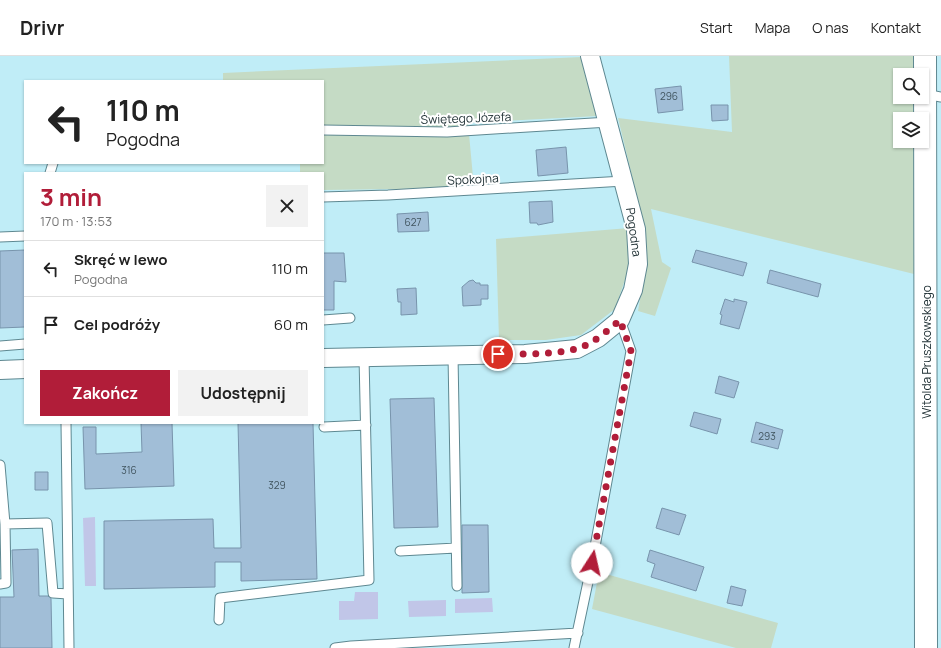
<!DOCTYPE html>
<html lang="pl">
<head>
<meta charset="utf-8">
<style>
	:root { --surface:#fff; --page:#f2f2f2; --text:#222; --muted:#767676; --line:#e0e0e0; --accent:#b11d39 }
	body { margin:0; font-family:Manrope,sans-serif; background:var(--page); color:var(--text); height:100vh; display:flex; flex-direction:column; font-size:15px; white-space:nowrap }
	* { box-sizing:border-box; margin:0 }
	p { font-size:13px; color:var(--muted) }
	.icon { flex:none; width:22px; height:22px; fill:none; stroke:currentColor; stroke-width:2; stroke-linecap:round; stroke-linejoin:round }
	.map { position:relative; flex:1; overflow:hidden }
	.drawer { position:absolute; left:24px; top:116px; width:300px; height:252px; display:flex; flex-direction:column; background:var(--surface); border-radius:0px; box-shadow:0 1px 3px #0004 }
	.drawer>* { flex:none }
	.hud { position:absolute; left:24px; top:24px; width:300px; height:84px; border-radius:0px; box-shadow:0 1px 3px #0004; background:#fff; color:var(--text); overflow:hidden }
	.buttons { position:absolute; left:893px; top:12px; display:grid; gap:8px }
	.buttons a { display:grid; place-items:center; width:36px; height:36px; border-radius:0px; background:var(--surface); box-shadow:0 1px 3px #0004; font-size:20px }
	.pin { position:absolute; display:grid; place-items:center; width:34px; height:34px; color:#fff; margin:-17px; border:2px solid #fff; border-radius:50%; box-shadow:0 1px 4px #0007 }
	.me { position:absolute; width:44px; margin:-22px; rotate:10deg; stroke-linejoin:round; filter:drop-shadow(0 0 3px #0008) }
	.turn { display:flex; align-items:center; gap:14px; height:84px; padding:0 16px; font-size:18px }
	.turn .icon { width:52px; height:52px; stroke-width:2.5 }
	.turn b { display:block; font-size:28px; line-height:34px }
	.round { display:grid; place-items:center; flex:none; width:42px; height:42px; border-radius:0px; background:var(--page) }
	.head { display:flex; align-items:center; justify-content:space-between; height:68px; padding:0 16px }
	h1 { font-size:24px; font-weight:700; line-height:30px; color:var(--accent) }
	.cta { display:flex; gap:8px; margin-top:auto; padding:8px 16px }
	.cta a { flex:1; height:46px; border-radius:0px; background:var(--accent); color:#fff; font-size:16px; font-weight:700; line-height:46px; text-align:center }
	.cta a+a { background:var(--page); color:var(--text) }
	ul { padding:0; list-style:none }
	li { display:flex; align-items:center; gap:12px; height:56px; padding:0 16px; border-top:1px solid var(--line) }
	li div { flex:1 }
	li b { display:block; font-size:15px }
	li em { font-style:normal }
	header { display:flex; align-items:center; gap:24px; box-sizing:border-box; height:56px; padding:0 20px; background:var(--surface); border-bottom:1px solid var(--line) }
	header strong { font-size:19px }
	nav { display:flex; gap:22px; margin-inline-start:auto; font-size:14px }
	.map>svg:first-child { display:block }
</style>
</head>
<body>
<header>
<strong>Drivr</strong>
<nav><a>Start</a><a>Mapa</a><a>O nas</a><a>Kontakt</a></nav>
</header>
<div class="map">
<svg width="941" height="592" viewBox="0 0 941 592">
	<rect width="100%" height="100%" fill="#c0edf7"/>
	<!-- green -->
	<path fill="#c5dbc5" d="M729,0h188l-1,19h-16v22h16v22h-16v22h16l-2,133 -263,-65 11,53 9,6 -16,48 -17,-5 8,-46 -1,-35 -27,-112 114,14z
		M582,1l16,59 -130,7 6,65 -151,2v-17h-23v-10h23v-82h-100v-8z
		M629,172v40l-14,41 -34,26 -35,5h-47l-3,-101z
		M599,516l179,51 -7,25h-35l-144,-39z"/>
	<!-- water -->
	<path fill="#c1c6e8" d="M95,461l1,69h-11l-2,-68z
		M355,536h23v27l-39,1v-19h15z
		M492,542l1,14 -38,1v-14z
		M446,544v16l-37,1 -1,-16z"/>
	<!-- building -->
	<path fill="#a1bed7" stroke="#7894ac" d="M681,30l2,24 -25,3 -3,-24z
		M711,49h17v15l-16,1z
		M566,91l2,26 -30,3 -2,-26z
		M552,145l1,21 -15,3 -1,-2h-7l-1,-21z
		M428,156l1,19 -31,1 -1,-18z
		M25,194v77l-25,1v-77z
		M696,194l51,13 -4,13 -51,-14z
		M323,197h21l2,29 -12,-1v29h-11z
		M770,214l51,14 -3,13 -51,-14z
		M473,224l3,3h4v2h8v14h-7v6l-18,1 -1,-19 7,-6z
		M416,232l1,26 -16,1v-13h-3l-1,-13z
		M725,243l9,3v-3l13,3 -8,27 -19,-5 2,-9 -2,-1z
		M719,320l20,6 -5,16 -19,-5z
		M434,342l4,129 -44,1 -4,-129z
		M694,356l27,7 -4,15 -27,-8z
		M756,366l27,8 -5,19 -27,-7z
		M141,367h31l2,63 -89,3 -2,-62h13v27l46,-2z
		M238,367h75l4,156 -76,2v-19h-26v25l-111,2v-68l109,-2 1,29h27z
		M35,416h13v18h-13z
		M662,452l24,7 -7,20 -23,-7z
		M462,469h26l1,67 -27,1z
		M38,493l1,47h9l3,2 1,50h-52v-51h14l-2,-47z
		M650,494l54,17 -8,24 -45,-14 4,-13 -8,-3z
		M731,530l15,4 -4,16 -15,-3z"/>
	<g fill="none" stroke-linecap="round" stroke-linejoin="round">
		<defs>
			<path id="service" d="M925,38l16,3
				M323,74l124,2 162,-10
				M50,117l3,-10
				M323,141l65,-2 236,-14
				M0,181l25,-1
				M323,264l27,-2
				M0,290l25,-2
				M453,299l4,231
				M66,367l3,225
				M324,371l42,-2
				M0,409l5,59
				M400,495l56,-3
				M0,528l6,-1 -1,-59 42,-1 6,70 15,1
				M219,564l1,-22 149,-18 -5,-223
				M351,590l227,-13
				M335,592l16,-2v2
				M574,592l18,-85 39,-212 -11,-31"/>
			<path id="minor" d="M323,302l202,-4 52,-5 21,-11 22,-18 13,-30 5,-26 -2,-35 -46,-173
				M0,314l25,-1"/>
			<path id="tertiary" d="M925,0l1,592"/>
		</defs>
		<!-- service casing -->
		<use href="#service" stroke="#5e8891" stroke-width="11"/>
		<!-- minor casing -->
		<use href="#minor" stroke="#5e8891" stroke-width="20"/>
		<!-- tertiary casing -->
		<use href="#tertiary" stroke="#5e8891" stroke-width="24"/>
		<!-- service -->
		<use href="#service" stroke="#fff" stroke-width="9"/>
		<!-- minor -->
		<use href="#minor" stroke="#fff" stroke-width="18"/>
		<!-- tertiary -->
		<use href="#tertiary" stroke="#fff" stroke-width="22"/>
	</g>
	<g fill="none" stroke-linecap="round" stroke-linejoin="round">
		<!-- route -->
		<path stroke="#b11d39" stroke-width="7" stroke-dasharray="0 12.6" d="M498,298c24,0 54,1 78,-5 16,-4 31,-18 44,-29l11,31 -39,212"/>
	</g>
	<g text-anchor="middle" dominant-baseline="central" stroke-width="4" stroke-linejoin="round" paint-order="stroke">
		<!-- number labels -->
		<g font-size="10" fill="#40545e">
			<text x="669" y="40">296</text>
			<text x="413" y="166">627</text>
			<text x="767" y="380">293</text>
			<text x="129" y="414">316</text>
			<text x="277" y="429">329</text>
		</g>
		<!-- street labels -->
		<g font-size="12" fill="#203135" stroke="#fff">
			<text transform="translate(466 62) rotate(-2)">Świętego Józefa</text>
			<text transform="translate(473 123) rotate(-3)">Spokojna</text>
			<text transform="translate(634 176) rotate(82)">Pogodna</text>
			<text transform="translate(926 296) rotate(-90)">Witolda Pruszkowskiego</text>
		</g>
	</g>
</svg>
<div class="buttons">
<a><svg class="icon" aria-label="search" viewBox="0 0 24 24"><circle cx="10" cy="10" r="6"/><path d="M15 15l6 6"/></svg></a>
<a><svg class="icon" aria-label="layers" viewBox="0 0 24 24"><path d="M12 4l9 5-9 5-9-5zM3 14l9 5 9-5"/></svg></a>
</div>
<div class="pin" style="left:498px;top:298px;background:#d93025"><svg class="icon" aria-label="arrive" viewBox="0 0 24 24"><path d="M6 21V4h12l-3 4 3 4H6"/></svg></div>
<svg class="me" style="left:592px;top:507px" viewBox="-20 -20 40 40"><circle r="19" fill="#fff"/><path d="M0-13L10 11 0 6-10 11z" fill="#b11d39"/></svg>
<div class="hud">
<div class="turn"><svg class="icon" aria-label="left" viewBox="0 0 24 24"><path d="M17 20v-9H6M10 6l-5 5 5 5"/></svg><div><b>110 m</b>Pogodna</div></div>
</div>
<section class="drawer">
<div class="head"><div><h1>3 min</h1><p>170 m · 13:53</p></div><a class="round"><svg class="icon" aria-label="close" viewBox="0 0 24 24"><path d="M6 6l12 12M18 6L6 18"/></svg></a></div>
<ul>
<li><svg class="icon" aria-label="left" viewBox="0 0 24 24"><path d="M17 20v-9H6M10 6l-5 5 5 5"/></svg><div><b>Skręć w lewo</b><p>Pogodna</p></div><em>110 m</em></li>
<li><svg class="icon" aria-label="arrive" viewBox="0 0 24 24"><path d="M6 21V4h12l-3 4 3 4H6"/></svg><div><b>Cel podróży</b></div><em>60 m</em></li>
</ul>
<div class="cta"><a>Zakończ</a><a>Udostępnij</a></div>
</section>
</div>
</body>
</html>
